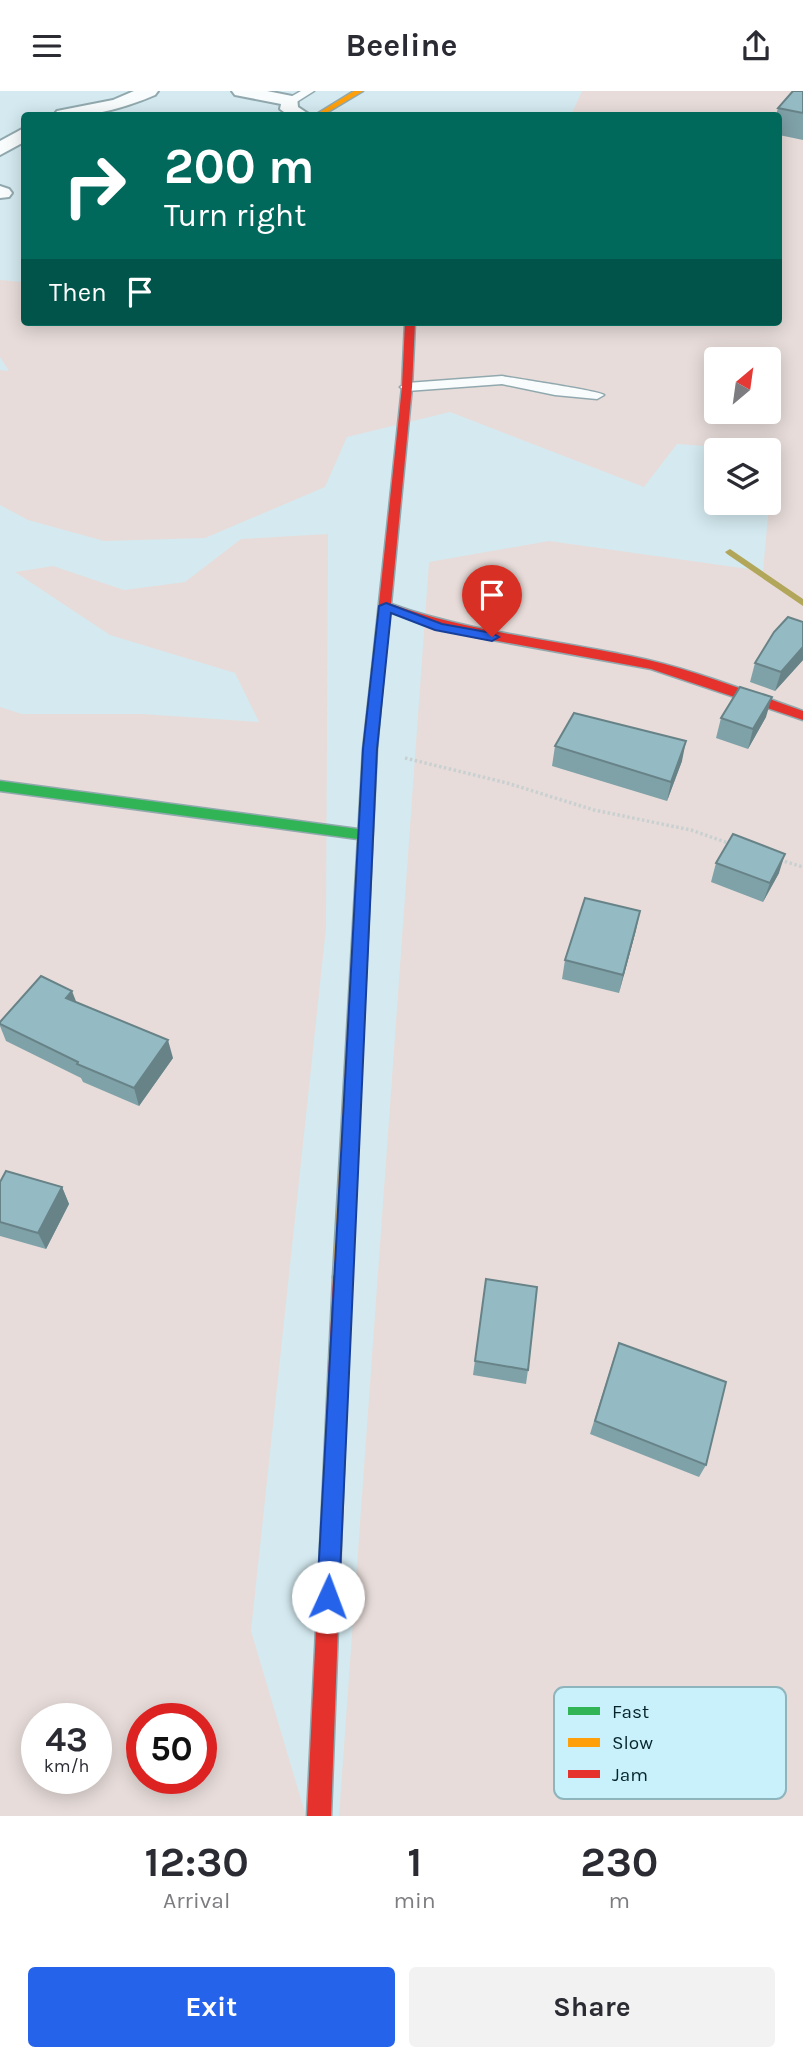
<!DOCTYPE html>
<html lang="en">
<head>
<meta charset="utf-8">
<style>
	:root { --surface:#fff; --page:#f2f2f3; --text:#2b2b33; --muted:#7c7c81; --accent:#2563eb }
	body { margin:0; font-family:Karla,sans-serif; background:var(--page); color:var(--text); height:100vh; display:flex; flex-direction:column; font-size:26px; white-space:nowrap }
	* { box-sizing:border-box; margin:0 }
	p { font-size:23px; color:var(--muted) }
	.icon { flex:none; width:38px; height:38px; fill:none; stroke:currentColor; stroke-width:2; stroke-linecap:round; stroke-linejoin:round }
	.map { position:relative; height:1725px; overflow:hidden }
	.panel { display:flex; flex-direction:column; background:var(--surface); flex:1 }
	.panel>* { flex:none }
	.banner { position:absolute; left:21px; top:21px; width:761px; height:214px; border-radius:7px; box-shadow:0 4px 18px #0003; background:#00695c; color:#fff; overflow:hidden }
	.needle { width:46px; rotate:29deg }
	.controls { position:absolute; left:704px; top:256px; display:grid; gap:14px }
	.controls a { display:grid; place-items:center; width:77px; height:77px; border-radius:7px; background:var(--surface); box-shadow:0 4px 18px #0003; font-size:35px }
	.speed { position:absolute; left:21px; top:1612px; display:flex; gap:14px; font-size:35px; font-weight:700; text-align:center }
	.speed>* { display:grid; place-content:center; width:91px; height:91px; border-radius:50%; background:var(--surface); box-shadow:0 4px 18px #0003; line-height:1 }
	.speed small { font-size:18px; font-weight:400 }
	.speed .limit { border:10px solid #d22; background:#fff; color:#111 }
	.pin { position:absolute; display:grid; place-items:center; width:60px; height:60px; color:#fff; margin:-72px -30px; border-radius:50% 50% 50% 0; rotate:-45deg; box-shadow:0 0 7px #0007 }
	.pin .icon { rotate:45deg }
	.me { position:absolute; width:77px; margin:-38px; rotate:2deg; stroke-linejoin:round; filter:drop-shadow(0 0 5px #0008) }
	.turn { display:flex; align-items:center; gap:24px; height:147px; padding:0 28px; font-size:32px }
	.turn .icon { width:91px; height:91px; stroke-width:2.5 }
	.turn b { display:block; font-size:49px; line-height:60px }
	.then { display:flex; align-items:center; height:66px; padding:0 28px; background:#0003; gap:14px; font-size:26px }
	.eta { display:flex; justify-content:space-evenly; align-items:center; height:119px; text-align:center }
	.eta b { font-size:42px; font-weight:700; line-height:49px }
	.cta { display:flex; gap:14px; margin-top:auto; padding:14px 28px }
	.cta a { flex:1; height:80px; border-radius:7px; background:var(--accent); color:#fff; font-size:28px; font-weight:700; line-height:80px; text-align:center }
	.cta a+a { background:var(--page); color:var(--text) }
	header { display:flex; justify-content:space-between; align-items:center; height:91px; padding:0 28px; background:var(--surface); font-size:32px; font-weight:700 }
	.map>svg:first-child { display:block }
</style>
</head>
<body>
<header><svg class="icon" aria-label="menu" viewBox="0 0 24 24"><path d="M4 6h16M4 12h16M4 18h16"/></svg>Beeline<svg class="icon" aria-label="share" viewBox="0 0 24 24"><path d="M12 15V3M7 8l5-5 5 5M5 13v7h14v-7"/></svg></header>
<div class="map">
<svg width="803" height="1725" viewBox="0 0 803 1725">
	<rect width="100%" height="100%" fill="#d4eaf0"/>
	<!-- green -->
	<path fill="#e7dcd9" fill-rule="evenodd" d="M582,0h221v1725h-464l90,-1254 120,-21 214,30 11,-120 -97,-7 -33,43 -194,-75 -103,25 -22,50 -120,51 -101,3 -76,-21 -28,-15v-135l9,1 -9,-14v-77l24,2v40h755v-207h-208zM716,268h52v52h-52z
		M328,443l-2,394 -75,703 55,185h-306v-1109l22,7h120l117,8 -24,-49 -125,-38 -95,-63 38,-6 71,24 61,-8 56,-43zM37,1628h59v59h-59zM142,1628h59v59h-59z"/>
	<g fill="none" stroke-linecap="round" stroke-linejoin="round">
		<!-- stream -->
		<path fill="#b2a65a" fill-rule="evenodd" d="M730,458l73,50v7l-76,-52 -2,-2z"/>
		<defs>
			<path id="lane" d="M301,0h13l-19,12h-8v-4z
				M502,285c15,3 98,15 102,19l-7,4 -42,-4 -53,-11 -95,7 -7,-4 7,-4z"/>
			<path id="street" d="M134,0h24l-3,4c-33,14 -65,23 -101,20l3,-4 56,-11z
				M232,0h35l30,6 1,10 12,8h-22l-8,-6 1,-5 -46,-9z
				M24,37v14l-24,13v-14z
				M0,95l9,3 3,4 -3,4 -9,1z"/>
			<path id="fast" d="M0,690l365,49 7,5 -7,5 -365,-49z"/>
			<path id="slow" d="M354,0h9l-40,24h-8z
				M378,574l6,4 -7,80 -26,528 -2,6 -7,3 -7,-3 -2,-6 30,-528 9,-80z"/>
			<path id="jam" d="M405,231h10l-3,65 -21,217c78,28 159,35 239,52 60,12 116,35 173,55v9l-152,-51 -175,-32 -86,-25 -6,57 -1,3h-10l-1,-3 30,-282z
				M342,1177l7,3 2,6 -20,539h-24l26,-539 2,-6z"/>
		</defs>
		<!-- lane casing -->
		<use href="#lane" stroke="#91a9ae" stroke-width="3"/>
		<!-- street casing -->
		<use href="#street" stroke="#91a9ae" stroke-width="4"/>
		<!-- fast casing -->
		<use href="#fast" stroke="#91a9ae" stroke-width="3"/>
		<!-- slow casing -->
		<use href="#slow" stroke="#91a9ae" stroke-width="3"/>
		<!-- jam casing -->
		<use href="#jam" stroke="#91a9ae" stroke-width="3"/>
		<!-- path -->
		<path stroke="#c9d0d1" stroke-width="3.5" stroke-dasharray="2.5 2.5" stroke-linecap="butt" d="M405,667l102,25 87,27 97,20 40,14
			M780,769l23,7"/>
		<!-- lane -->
		<use href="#lane" fill="#f9fcfd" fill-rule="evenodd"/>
		<!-- street -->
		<use href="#street" fill="#f9fcfd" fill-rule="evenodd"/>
		<!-- fast -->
		<use href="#fast" fill="#30b455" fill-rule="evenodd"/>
		<!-- slow -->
		<use href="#slow" fill="#ff9f0a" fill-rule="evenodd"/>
		<!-- jam -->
		<use href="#jam" fill="#e5322d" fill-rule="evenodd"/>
	</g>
	<!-- wall -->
	<path fill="#7fa1a8" d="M803,0v49l-24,-5v-20h-3l2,-7z
		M803,531v38l-28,31 -25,-9 5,-19z
		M766,626l-18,32 -32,-11 5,-20z
		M555,655l127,15 -15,40 -115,-35z
		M716,772l63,10 -16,29 -52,-20z
		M636,839l-17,63 -57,-14 3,-19z
		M76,911l97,56 -34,48 -56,-24 -2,-4 -75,-37 -6,-15v-4z
		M0,1091l62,5 7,17 -23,45 -46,-13z
		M486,1188l42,91 -2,14 -53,-9z
		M614,1266l92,108 -7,12 -109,-43z"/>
	<!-- shaded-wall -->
	<path fill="#688388" d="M803,556v13l-28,31 6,-19z
		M772,606l-6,20 -18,32 5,-20z
		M686,650l-4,20 -15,40 4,-19z
		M785,763l-6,19 -16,29 7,-19z
		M640,820l-4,19 -17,63 4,-18z
		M72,900l7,18 -13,-11z
		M168,949l5,18 -34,48 -5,-18z
		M62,1096l7,17 -23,45 -8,-16z"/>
	<!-- building -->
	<path fill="#94bbc3" stroke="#688388" stroke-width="2" d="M793,0h10v22l-25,-5z
		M788,526l15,5v25l-22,25 -26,-9 19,-31z
		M740,596l32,10 -19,32 -32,-11z
		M574,622l112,28 -15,41 -116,-36z
		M733,743l52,20 -15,29 -54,-20z
		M585,807l55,13 -17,64 -58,-15z
		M41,885l31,15 -6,7 102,42 -34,48 -57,-24 1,-2 -78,-38v-2z
		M6,1080l56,16 -24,46 -38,-11v-40z
		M486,1188l51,8 -9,83 -53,-9z
		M619,1252l107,39 -20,83 -111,-44z"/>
	<!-- route -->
	<path fill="#2563eb" stroke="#184099" stroke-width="2" d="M386,512l56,21 50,9 7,4 -7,4 -57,-11 -44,-17 -14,136 -38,848 -3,8 -8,3 -8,-3 -3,-8 46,-848 16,-143z"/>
	<!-- legend -->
	<rect x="554" y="1596" width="232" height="112" rx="10" fill="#c9f1fb" stroke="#8eb4bc" stroke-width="2"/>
	<rect x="568" y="1616" width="32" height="8" fill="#30b455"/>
	<rect x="568" y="1647" width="32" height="9" fill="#ff9f0a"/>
	<rect x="568" y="1679" width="32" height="8" fill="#e5322d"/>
	<g font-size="19" fill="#06242a">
		<text x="612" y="1627">Fast</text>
		<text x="612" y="1658">Slow</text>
		<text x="612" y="1690">Jam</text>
	</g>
</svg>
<div class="controls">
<a><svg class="needle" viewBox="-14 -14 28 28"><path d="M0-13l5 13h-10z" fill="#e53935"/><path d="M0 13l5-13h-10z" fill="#7c7c81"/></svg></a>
<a><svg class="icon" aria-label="layers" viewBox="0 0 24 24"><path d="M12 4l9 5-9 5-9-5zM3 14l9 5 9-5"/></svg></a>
</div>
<div class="speed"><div>43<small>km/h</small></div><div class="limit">50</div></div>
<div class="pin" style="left:492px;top:546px;background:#d93025"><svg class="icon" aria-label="arrive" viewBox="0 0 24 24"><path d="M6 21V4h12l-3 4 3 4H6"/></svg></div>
<svg class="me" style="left:328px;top:1506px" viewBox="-20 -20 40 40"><circle r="19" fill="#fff"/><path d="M0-13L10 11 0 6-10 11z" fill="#2563eb"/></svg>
<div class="banner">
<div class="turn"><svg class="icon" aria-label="right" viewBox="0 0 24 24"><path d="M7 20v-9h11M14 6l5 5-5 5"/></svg><div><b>200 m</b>Turn right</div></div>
<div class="then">Then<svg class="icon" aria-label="arrive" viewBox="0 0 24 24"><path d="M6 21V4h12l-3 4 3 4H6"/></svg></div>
</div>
</div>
<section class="panel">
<div class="eta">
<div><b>12:30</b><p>Arrival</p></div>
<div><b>1</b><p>min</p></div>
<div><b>230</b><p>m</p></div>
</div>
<div class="cta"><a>Exit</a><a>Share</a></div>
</section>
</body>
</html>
